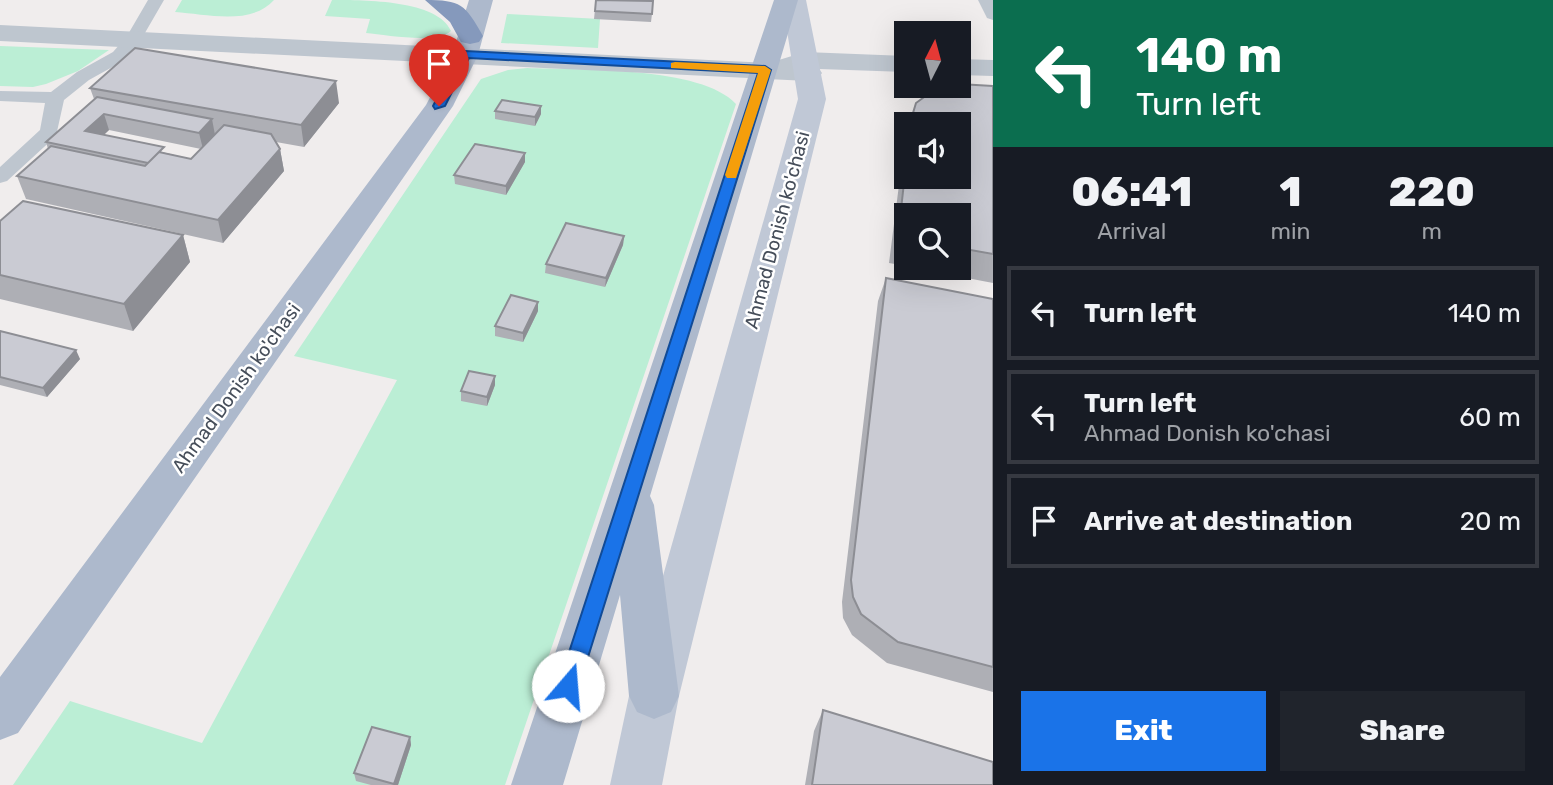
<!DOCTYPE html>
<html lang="en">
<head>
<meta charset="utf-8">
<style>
	:root { --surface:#171b24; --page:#20242c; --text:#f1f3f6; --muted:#9ea1a6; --line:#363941; --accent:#1a73e8 }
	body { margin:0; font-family:Rubik,sans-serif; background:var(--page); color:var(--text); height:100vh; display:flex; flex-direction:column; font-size:26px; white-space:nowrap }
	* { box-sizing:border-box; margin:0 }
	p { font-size:23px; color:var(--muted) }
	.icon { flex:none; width:38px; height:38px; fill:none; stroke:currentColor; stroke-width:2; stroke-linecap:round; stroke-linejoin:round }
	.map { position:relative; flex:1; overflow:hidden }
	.panel { display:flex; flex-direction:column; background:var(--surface); width:560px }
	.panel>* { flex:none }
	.hud { background:#0b6e4f; color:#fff; overflow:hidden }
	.needle { width:46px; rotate:6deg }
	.buttons { position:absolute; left:894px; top:21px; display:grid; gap:14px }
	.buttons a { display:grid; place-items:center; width:77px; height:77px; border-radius:0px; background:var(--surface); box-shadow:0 7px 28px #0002; font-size:35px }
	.pin { position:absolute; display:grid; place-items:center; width:60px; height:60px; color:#fff; margin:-72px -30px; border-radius:50% 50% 50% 0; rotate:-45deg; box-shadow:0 0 7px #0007 }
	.pin .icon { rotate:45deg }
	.me { position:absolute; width:77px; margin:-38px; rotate:18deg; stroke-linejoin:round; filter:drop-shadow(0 0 5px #0008) }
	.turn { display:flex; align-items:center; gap:24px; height:147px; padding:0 28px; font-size:32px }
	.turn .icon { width:91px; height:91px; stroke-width:2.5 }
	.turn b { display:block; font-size:49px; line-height:60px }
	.eta { display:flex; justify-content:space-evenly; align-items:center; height:119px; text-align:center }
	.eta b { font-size:42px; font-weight:800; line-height:49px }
	.primary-button { display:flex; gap:14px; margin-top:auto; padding:14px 28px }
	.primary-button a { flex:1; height:80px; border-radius:0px; background:var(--accent); color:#fff; font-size:28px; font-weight:800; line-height:80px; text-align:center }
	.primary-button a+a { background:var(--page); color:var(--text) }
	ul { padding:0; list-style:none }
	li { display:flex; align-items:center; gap:21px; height:94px; margin:0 14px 10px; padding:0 14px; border:4px solid var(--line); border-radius:0px }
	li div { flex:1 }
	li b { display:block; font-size:26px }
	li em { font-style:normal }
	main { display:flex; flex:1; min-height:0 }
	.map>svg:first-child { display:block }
</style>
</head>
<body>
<main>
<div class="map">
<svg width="993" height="785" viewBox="0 0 993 785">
	<rect width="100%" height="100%" fill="#f0eded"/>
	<!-- green -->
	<path fill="#bbeed5" d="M182,0h92c-23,26 -68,14 -99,12z
		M332,0c33,0 106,0 119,31 -13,13 -65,4 -85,2l4,-14 -45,-3z
		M507,14l93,5 -2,29 -97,-5z
		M0,46l109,4 -31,21 -32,13 -13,3 -33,-1z
		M527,68c51,2 175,-2 209,36l-231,681h-492l57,-84 132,42 195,-363 -103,-24 187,-277 27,-9z"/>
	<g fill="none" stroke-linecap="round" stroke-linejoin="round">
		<!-- lane -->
		<path fill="#bec6cf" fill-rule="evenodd" d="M148,0h16l-22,38 -17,22 -36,20 -25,20 -8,36 -49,45 -7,2v-16l40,-37 5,-27 -45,-2v-10l51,1 26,-20 36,-20 14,-16z
			M978,0h15v20l-6,-2z"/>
		<!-- street -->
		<path fill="#bec6cf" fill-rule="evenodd" d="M0,25l769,38 36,-11 101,4v16l-87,-3 3,4 -4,6 -10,2 -808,-40z
			M959,59l34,1v16l-34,-1z"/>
		<!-- secondary -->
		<path fill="#c0c8d6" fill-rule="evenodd" d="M782,0h24l20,99 -147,597 -17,89h-52l19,-89 169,-597z"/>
		<!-- primary -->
		<path fill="#adb9cc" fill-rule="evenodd" d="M469,0h24l-15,55 -25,51 -435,627 -18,7v-63l426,-572 26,-50z
			M774,0h24l-148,496 4,9 25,191 -8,16 -17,7 -17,-7 -8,-16 -9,-101 -57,190h-52z"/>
		<!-- highway -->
		<path fill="#8599bc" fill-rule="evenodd" d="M425,0c36,0 40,4 58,36l-4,6 -9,2 -9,-2 -11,-20z"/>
	</g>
	<!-- wall -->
	<path fill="#aeafb5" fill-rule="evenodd" d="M596,0l56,14 -1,8 -57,-3z
		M993,86v197l-78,-15h44v-53h-53v51l-17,-3 16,-125 1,-6v45l53,-53h-50l7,-21z
		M90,88l249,15 -35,44 -28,-5 4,7 4,22 -61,72 -197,-44 -9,-23 31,-27 -2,-7 48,-43zM109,130l92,19 -10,10 -25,-6 -62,-18z
		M495,111l46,3 -6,12 -40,-7z
		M525,162l-19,33 -51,-11 -1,-9z
		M0,221l183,14 7,27 -57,69 -133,-32z
		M624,236l-1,9 -18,42 -60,-14 1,-9z
		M886,278l107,21v393l-106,-29 -35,-28 -9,-17 -1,-16 36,-301z
		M538,311l-15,31 -28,-6v-10z
		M0,331l80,28 -33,38 -47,-12z
		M495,376v9l-8,21 -26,-5v-10z
		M823,710l170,75h-188l9,-54z
		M410,737l1,8 -13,40h-27l-15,-4 -2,-8z"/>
	<!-- shaded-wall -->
	<path fill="#8d8e94" d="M336,81l3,22 -35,44 -3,-22z
		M541,106v8l-6,12v-9z
		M104,114l5,16 -19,17 -5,-16z
		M212,119l3,16 -12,14 -4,-16z
		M280,149l4,22 -61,72 -5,-23z
		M525,153v9l-19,33v-9z
		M183,235l7,27 -57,69 -9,-27z
		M624,236l-1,9 -18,42 1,-9z
		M538,302v9l-15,31v-9z
		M76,350l4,9 -33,38 -4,-9z
		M495,376v9l-8,21v-9z
		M410,737l1,8 -13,40h-4z"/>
	<!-- building -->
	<path fill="#cacbd3" stroke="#8d8e94" stroke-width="2" d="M596,0l57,1 -1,13 -57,-3z
		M135,48l201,33 -35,44 -211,-37z
		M959,84l34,2v168l-34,-6v-33h-53v23l-8,-2 8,-71v12h53v-53h-48l2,-11 3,-10 22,-16 5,-1h16z
		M97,97l115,22 -13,14 -95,-19 -19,17 79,16 -16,16 -102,-21z
		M502,100l39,6 -6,11 -40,-6z
		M224,125l47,9 9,15 -62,71 -201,-44 34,-30 94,20 14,-14 32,7z
		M475,144l50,9 -19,33 -52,-11z
		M23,201l160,34 -59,69 -124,-29v-54z
		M566,223l58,13 -18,42 -60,-14z
		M886,278l107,21v368l-95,-25 -37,-28 -8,-17 -2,-17z
		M511,295l27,7 -15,31 -28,-7z
		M0,331l76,19 -33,38 -43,-11z
		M469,371l26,5 -8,21 -26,-6z
		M823,710l170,52v23h-181z
		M372,727l38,10 -16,47 -40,-11z"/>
	<!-- route -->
	<path fill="#1a73e8" stroke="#114b97" stroke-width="2" d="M465,51l300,15 6,4 -192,616 -3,7 -8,2 -7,-2 -3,-7 200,-613 -289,-15 -24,48 -10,3 -2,-3 27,-51z"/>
	<!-- slow -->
	<path fill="#f59e0b" d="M675,62l90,4 6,4 -35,108h-9l-2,-3 33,-102 -87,-5v-5z"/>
	<g text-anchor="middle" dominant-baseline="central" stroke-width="5" stroke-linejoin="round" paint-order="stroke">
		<!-- street labels -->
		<g font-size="19" fill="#464e5a" stroke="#fff">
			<text transform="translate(777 230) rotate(-75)">Ahmad Donish ko'chasi</text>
			<text transform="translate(236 388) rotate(-54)">Ahmad Donish ko'chasi</text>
		</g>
	</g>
</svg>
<div class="buttons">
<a><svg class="needle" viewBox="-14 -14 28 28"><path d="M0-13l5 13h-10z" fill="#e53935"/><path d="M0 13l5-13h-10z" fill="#9ea1a6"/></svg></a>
<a><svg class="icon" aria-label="sound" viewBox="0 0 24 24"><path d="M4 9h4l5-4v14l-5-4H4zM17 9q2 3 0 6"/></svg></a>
<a><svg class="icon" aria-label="search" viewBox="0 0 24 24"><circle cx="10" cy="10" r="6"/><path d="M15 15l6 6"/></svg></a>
</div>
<div class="pin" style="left:439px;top:106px;background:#d93025"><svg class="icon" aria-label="arrive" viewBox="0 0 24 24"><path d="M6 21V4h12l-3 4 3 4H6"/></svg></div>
<svg class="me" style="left:568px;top:686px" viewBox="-20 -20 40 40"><circle r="19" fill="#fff"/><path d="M0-13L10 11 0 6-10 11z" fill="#1a73e8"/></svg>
</div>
<section class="panel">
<div class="hud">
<div class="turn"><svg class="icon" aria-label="left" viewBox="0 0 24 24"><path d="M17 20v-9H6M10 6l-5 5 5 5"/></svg><div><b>140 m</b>Turn left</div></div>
</div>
<div class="eta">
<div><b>06:41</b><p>Arrival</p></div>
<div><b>1</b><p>min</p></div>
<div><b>220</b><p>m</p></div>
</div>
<ul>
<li><svg class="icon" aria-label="left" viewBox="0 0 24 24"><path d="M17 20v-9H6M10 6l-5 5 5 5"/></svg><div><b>Turn left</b></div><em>140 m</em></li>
<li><svg class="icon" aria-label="left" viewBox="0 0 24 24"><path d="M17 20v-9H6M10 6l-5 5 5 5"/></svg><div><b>Turn left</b><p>Ahmad Donish ko'chasi</p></div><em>60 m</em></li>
<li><svg class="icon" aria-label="arrive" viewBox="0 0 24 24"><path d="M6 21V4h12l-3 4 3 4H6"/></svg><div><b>Arrive at destination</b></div><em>20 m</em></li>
</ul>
<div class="primary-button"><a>Exit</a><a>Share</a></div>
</section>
</main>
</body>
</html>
